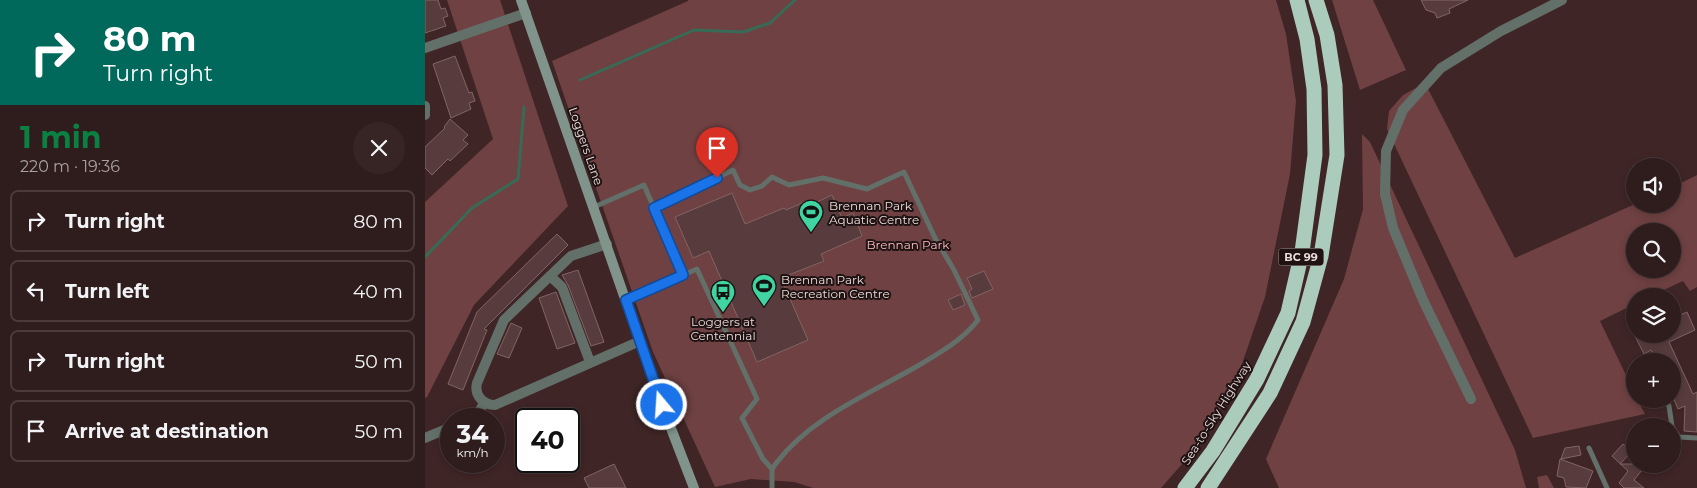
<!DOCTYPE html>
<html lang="en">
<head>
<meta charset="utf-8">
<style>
	:root { --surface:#2f1c1c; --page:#372525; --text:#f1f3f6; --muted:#a7a1a3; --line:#4a3a3b; --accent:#0b8043 }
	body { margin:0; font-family:Montserrat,sans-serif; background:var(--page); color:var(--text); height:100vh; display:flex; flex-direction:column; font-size:19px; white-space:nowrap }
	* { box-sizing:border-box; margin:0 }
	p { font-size:16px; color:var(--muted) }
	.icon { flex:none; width:28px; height:28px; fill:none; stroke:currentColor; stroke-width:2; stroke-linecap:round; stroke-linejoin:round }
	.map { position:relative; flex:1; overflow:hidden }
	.sheet { display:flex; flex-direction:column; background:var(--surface); width:425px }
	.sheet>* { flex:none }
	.top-card { background:#00695c; color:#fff; overflow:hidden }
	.controls { position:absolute; left:1201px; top:158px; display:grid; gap:10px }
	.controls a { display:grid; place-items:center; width:55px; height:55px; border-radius:50%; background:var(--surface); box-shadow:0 2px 8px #0003,0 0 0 1px var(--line); font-size:25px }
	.speed { position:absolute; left:15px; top:408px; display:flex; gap:10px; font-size:25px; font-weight:700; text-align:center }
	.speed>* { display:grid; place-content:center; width:65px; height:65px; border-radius:50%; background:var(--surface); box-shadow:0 2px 8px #0003,0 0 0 1px var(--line); line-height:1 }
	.speed small { font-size:12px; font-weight:400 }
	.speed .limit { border:2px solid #111; border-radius:8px; background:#fff; color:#111 }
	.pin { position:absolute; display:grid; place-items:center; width:42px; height:42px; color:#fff; margin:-51px -21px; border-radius:50% 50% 50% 0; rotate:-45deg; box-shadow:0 0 5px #0007 }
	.pin .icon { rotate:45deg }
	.me { position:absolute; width:55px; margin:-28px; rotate:342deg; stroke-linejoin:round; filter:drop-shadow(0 0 4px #0008) }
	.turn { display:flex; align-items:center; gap:18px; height:105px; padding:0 20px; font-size:22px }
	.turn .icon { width:65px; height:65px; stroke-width:2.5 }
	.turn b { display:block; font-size:35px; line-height:42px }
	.round { display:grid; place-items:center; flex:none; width:52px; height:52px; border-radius:26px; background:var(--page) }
	.head { display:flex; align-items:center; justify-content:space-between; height:85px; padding:0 20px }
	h1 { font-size:30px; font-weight:700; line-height:38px; color:var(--accent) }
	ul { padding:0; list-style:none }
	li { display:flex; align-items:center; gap:15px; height:62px; margin:0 10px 8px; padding:0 10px; border:2px solid var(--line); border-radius:8px }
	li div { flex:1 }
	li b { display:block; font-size:19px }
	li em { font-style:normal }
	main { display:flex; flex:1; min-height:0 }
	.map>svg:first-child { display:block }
</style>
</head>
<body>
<main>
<section class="sheet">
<div class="top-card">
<div class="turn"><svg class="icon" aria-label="right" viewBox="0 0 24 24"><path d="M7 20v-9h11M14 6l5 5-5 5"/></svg><div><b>80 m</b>Turn right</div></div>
</div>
<div class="head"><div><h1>1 min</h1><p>220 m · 19:36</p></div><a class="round"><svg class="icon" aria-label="close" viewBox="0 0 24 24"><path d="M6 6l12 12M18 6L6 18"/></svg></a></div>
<ul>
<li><svg class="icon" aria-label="right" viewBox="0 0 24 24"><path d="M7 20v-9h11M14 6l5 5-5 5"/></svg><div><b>Turn right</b></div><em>80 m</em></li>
<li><svg class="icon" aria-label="left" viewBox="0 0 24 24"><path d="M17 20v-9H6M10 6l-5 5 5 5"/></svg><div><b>Turn left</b></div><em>40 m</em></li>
<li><svg class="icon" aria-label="right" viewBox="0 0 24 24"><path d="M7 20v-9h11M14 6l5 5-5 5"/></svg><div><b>Turn right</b></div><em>50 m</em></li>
<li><svg class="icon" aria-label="arrive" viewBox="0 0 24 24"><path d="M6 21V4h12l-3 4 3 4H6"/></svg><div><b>Arrive at destination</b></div><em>50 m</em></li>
</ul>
</section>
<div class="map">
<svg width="1272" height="488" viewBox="0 0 1272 488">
	<rect width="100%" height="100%" fill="#3f2526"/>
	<!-- green -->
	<path fill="#6f4142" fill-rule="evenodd" d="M22,0h53l68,206 -94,99 -47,92 -2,1v-196l68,-63z
		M263,0h588l10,34 10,67 -6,73 -25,123 -32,93 -43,65 -29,33h-348l-19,-6 -43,-3 -36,8 -62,-135 -101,-291 136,-60z
		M907,0h41l33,70 -46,20z
		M1000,83l90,175 120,-54h38v-17l24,-12v112l-7,4 -7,-10 -32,15h-16v8l-35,17 35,73v5h2l8,15 -112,24 -146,-309 2,-18 14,-16zM1210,231h38v38h-38z
		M937,134l8,8 145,308 11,38h-247l-13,-29 78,-180 19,-70z
		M1122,475l7,13h-15l-2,-11z"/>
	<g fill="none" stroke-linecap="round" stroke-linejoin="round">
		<!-- stream -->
		<path stroke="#376b56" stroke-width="3" d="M155,80l114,-50 49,2 27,-9 25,-23
			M0,257l47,-49 46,-29 6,-72"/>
	</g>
	<!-- building -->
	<path fill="#583c3d" stroke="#826464" d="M0,0h13l3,9 4,-1 3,8 -5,2 3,8 -21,7z
		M996,0h47l-19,9 1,4 -13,5 -2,-5 -9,-3z
		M30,56l14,37 3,-1 3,9 -6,2 2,6 -20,9 -18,-54z
		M25,119l18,16 -5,5 5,4 -18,17 -2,-2 -16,16 -7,-7v-21l20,-19 -1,-1z
		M307,193l13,31 39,-16 2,2 23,-10 2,5 21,-10 10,23 11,-5 9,23 -41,18 3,7 -43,17 27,62 -51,22 -48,-111 -16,7 -18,-41z
		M132,234l11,11 -84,84 3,1 -24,60 -15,-6 29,-72z
		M153,270l26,72 -13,4 -23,-61 -6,-10z
		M559,271l9,18 -21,9 -3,-7 3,-2 -5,-11z
		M131,292l19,51 -18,6 -18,-51z
		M536,294l4,11 -12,5 -5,-10z
		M1262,312l8,18 -26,12 24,52 4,-2v40l-13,-1 1,-25 -7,3 -5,-12v-36h-17l-5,-11 -7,4 -9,-18 4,-2h34v-16z
		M86,323l11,5 -13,30 -12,-4z
		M1198,444l9,7 -12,13h27l-13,16 10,8h-20l-5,-5 9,-12 -16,-15z
		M1154,446l2,9 -20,4 4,-11z
		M1135,459l33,12 -7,17 -20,-1 -2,-9 -7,-2z
		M189,464l12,24h-37l-5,-10z"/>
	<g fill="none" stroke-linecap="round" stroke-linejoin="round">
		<!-- lane -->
		<path stroke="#636f69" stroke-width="5" d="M169,207l50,-22 10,23 79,-38 7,15 10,5 12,-4 10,-9 17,8 34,-7 44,11 37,-17 31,66 19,32 24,50c-16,21 -42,35 -64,48 -47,27 -103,50 -137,94l-5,7v19
			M229,208l29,67
			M201,300l71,-31 60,130 -15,19 21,41 9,10
			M1241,399l3,7 3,20
			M1248,428l6,9 18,1
			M1164,448l18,40"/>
		<!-- street -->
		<path stroke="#636f69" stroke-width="10" d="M0,48l101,-35
			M0,106v9
			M182,244l-36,12 -67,64 -27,63c-3,12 6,22 18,22l145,-64
			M125,276l12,11 28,75
			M1046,399l-48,-99 -30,-72 -8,-34 1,-43 17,-41 38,-42 60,-37 61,-31
			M44,419l9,-5 6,-11
			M0,438l26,-11"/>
		<!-- secondary -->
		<path stroke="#80948b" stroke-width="10" d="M96,0l141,405 32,83"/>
		<!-- highway -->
		<path stroke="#abcbbd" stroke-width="15" d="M760,488l28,-37 44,-72 31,-66 14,-61 13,-97 -1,-66 -7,-50 -10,-39
			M783,488l62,-95 33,-71 18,-66 16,-101 -2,-70 -8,-50 -11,-35"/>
	</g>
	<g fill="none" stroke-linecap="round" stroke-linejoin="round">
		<defs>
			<path id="route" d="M237,405l-36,-105 57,-25 -29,-67 63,-30"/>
		</defs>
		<!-- route casing -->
		<use href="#route" stroke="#114b97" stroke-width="12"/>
		<!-- route -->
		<use href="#route" stroke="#1a73e8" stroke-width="9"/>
	</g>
	<!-- icons -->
	<defs>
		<symbol id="stadium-pin" viewBox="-11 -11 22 30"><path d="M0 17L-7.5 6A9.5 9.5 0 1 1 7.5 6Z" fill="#3fd4a2" stroke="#1e1212"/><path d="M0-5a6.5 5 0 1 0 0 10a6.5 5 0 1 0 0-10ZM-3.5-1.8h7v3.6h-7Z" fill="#111"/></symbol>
		<symbol id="bus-pin" viewBox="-11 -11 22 30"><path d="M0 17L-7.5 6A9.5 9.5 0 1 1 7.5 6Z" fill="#3fd4a2" stroke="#1e1212"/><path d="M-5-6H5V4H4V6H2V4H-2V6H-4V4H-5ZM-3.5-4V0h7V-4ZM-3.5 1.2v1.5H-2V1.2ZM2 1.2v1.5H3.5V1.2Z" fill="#111"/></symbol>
	</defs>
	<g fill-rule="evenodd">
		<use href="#stadium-pin" x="372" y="198" width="28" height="38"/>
		<use href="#stadium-pin" x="325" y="272" width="28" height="38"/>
		<use href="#bus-pin" x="284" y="278" width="28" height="38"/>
	</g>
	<g text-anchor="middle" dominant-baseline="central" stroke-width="4" stroke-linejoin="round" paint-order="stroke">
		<!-- shield labels -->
		<rect fill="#1e1212" stroke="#af9f9f" stroke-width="1" x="853.5" y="248.5" width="45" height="17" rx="4"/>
		<g font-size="11" font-weight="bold" fill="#eddbdb">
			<text x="876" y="257">BC 99</text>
		</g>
		<!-- street labels -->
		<g font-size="12" fill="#eddbdb" stroke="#1e1212">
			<text transform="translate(161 146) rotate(71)">Loggers Lane</text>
			<text transform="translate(791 413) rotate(-58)">Sea-to-Sky Highway</text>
		</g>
		<!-- poi labels -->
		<g font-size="12" fill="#eddbdb" stroke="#1e1212" text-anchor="start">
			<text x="404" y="205">Brennan Park<tspan x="404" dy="14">Aquatic Centre</tspan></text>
			<text x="356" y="279">Brennan Park<tspan x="356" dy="14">Recreation Centre</tspan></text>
			<text x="298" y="321" text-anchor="middle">Loggers at<tspan x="298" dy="14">Centennial</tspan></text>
		</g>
		<!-- park labels -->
		<g font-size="12" fill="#fdbcbc" stroke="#1e1212">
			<text x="483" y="244">Brennan Park</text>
		</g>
	</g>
</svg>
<div class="controls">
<a><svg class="icon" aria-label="sound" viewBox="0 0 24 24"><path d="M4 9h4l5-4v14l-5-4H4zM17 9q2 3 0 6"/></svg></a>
<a><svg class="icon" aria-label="search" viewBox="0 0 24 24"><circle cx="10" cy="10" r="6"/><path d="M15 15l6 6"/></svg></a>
<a><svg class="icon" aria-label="layers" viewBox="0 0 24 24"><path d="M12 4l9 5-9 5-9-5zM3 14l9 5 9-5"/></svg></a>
<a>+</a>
<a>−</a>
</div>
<div class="speed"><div>34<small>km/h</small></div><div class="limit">40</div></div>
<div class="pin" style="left:292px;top:178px;background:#d93025"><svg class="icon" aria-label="arrive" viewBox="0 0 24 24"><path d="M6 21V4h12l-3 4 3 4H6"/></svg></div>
<svg class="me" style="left:237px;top:405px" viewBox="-20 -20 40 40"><circle r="17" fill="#1a73e8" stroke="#fff" stroke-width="3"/><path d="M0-11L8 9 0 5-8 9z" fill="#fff"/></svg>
</div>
</main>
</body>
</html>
